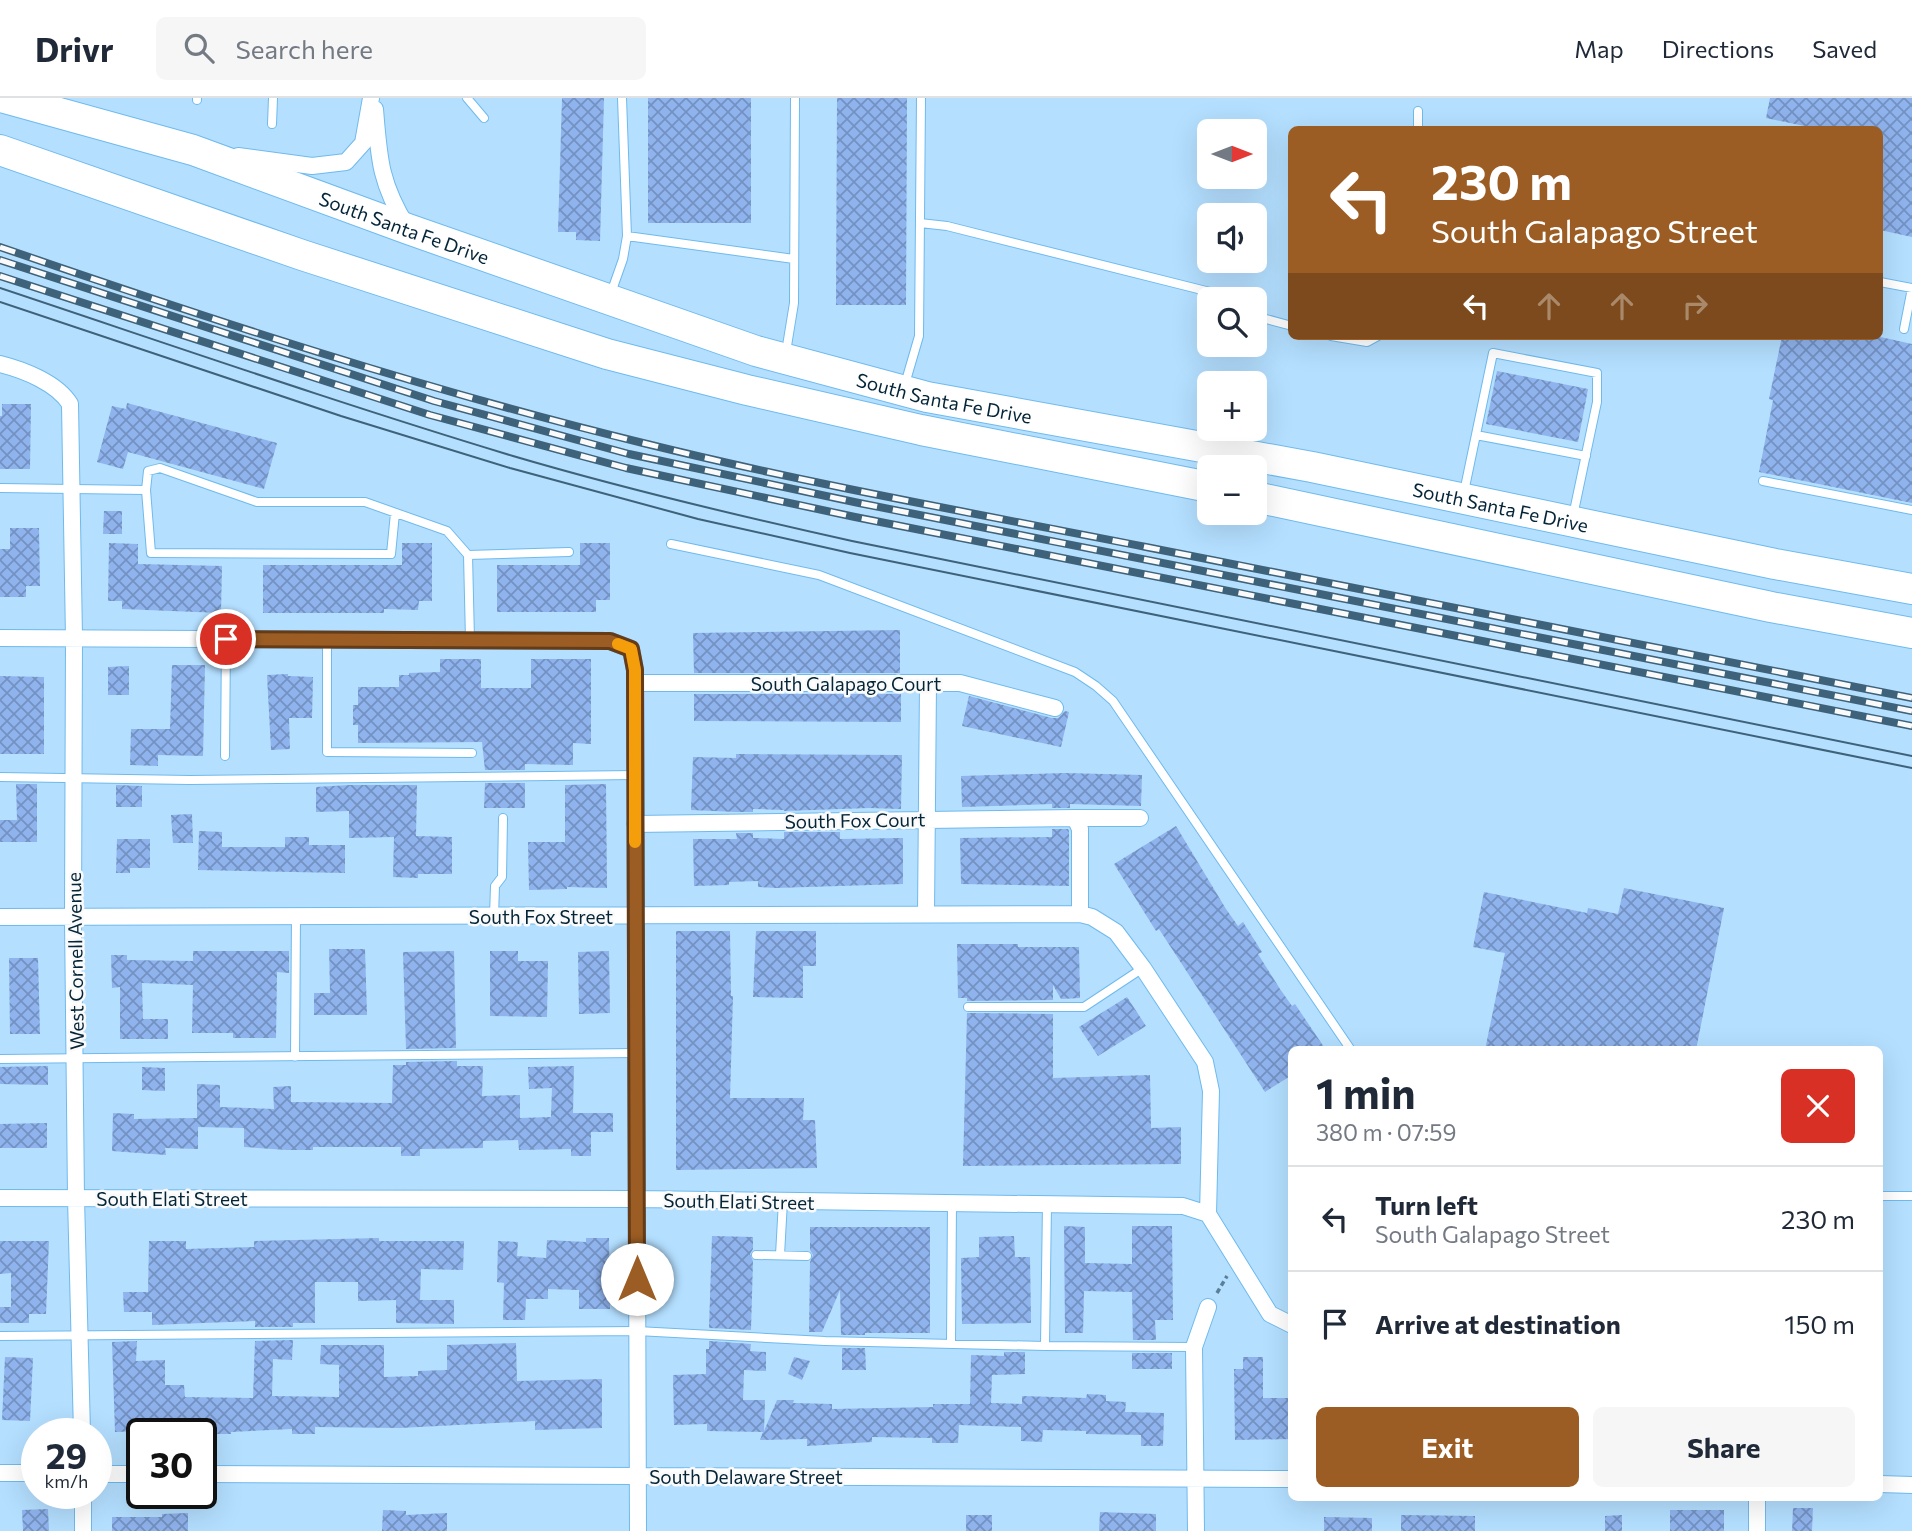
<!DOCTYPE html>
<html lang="en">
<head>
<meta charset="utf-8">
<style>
	:root { --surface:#fff; --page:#f6f6f7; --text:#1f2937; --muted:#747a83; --line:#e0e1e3; --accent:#9b5d23 }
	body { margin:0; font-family:Commissioner,sans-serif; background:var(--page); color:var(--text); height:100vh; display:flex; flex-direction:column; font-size:26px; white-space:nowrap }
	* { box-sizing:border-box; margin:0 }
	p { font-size:23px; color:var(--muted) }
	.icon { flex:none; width:38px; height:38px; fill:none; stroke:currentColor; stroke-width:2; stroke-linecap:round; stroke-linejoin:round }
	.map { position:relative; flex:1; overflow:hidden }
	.side { position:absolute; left:1288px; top:948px; width:595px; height:455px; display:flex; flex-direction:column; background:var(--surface); border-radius:10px; box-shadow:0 7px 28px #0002 }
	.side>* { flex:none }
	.hud { position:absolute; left:1288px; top:28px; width:595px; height:214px; border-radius:10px; box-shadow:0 7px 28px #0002; background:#9b5d23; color:#fff; overflow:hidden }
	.needle { width:46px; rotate:90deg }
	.fabs { position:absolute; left:1197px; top:21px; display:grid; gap:14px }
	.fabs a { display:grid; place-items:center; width:70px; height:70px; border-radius:10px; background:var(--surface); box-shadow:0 7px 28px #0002; font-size:35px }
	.speed { position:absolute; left:21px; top:1320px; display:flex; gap:14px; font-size:35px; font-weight:700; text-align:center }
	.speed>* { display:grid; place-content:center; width:91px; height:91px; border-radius:50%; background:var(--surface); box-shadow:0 7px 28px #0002; line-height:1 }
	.speed small { font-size:18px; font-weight:400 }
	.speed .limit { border:4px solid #111; border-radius:10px; background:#fff; color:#111 }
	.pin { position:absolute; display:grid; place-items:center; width:60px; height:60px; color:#fff; margin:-30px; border:4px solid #fff; border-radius:50%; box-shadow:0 2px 7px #0007 }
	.me { position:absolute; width:77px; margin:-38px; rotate:0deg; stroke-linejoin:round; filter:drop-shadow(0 0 5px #0008) }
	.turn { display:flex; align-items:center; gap:24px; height:147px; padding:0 28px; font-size:32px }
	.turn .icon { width:91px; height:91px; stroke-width:2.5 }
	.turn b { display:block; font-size:49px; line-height:60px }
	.lanes { display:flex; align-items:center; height:66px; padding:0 28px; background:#0003; justify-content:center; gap:35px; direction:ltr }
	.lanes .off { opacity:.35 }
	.round { display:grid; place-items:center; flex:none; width:74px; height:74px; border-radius:10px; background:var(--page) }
	.headline { display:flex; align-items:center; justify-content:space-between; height:119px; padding:0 28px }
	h1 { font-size:42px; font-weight:700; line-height:52px }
	.primary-button { display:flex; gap:14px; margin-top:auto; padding:14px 28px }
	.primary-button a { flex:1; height:80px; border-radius:10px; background:var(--accent); color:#fff; font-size:28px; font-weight:700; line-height:80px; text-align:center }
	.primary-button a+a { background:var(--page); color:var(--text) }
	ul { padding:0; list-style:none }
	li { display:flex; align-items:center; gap:21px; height:105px; padding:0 28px; border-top:2px solid var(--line) }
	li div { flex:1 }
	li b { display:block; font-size:26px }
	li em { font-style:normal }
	header { display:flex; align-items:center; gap:42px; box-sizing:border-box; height:98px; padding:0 35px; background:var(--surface); border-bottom:2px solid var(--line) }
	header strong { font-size:33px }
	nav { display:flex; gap:38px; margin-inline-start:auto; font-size:24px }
	.search { width:490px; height:63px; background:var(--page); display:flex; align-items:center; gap:18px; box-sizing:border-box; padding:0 24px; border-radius:10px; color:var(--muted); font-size:26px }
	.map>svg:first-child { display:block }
</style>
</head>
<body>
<header>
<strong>Drivr</strong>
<div class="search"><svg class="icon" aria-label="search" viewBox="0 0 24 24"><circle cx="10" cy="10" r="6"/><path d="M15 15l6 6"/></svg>Search here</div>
<nav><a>Map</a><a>Directions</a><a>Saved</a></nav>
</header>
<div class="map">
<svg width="1912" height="1433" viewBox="0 0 1912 1433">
	<defs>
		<pattern id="building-cross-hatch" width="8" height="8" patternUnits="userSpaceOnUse" patternTransform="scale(1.75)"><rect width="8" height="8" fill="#8fb3ed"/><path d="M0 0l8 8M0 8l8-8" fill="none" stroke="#7391c1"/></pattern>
	</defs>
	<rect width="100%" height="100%" fill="#b4dfff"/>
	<!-- building -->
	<path fill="url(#building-cross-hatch)" d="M562,0h42l-4,143 -24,-1v-8h-18z
		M648,0h103v125h-103z
		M837,0h70l-1,207h-70z
		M1770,0h142v139l-32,-7v-100h-56l-58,-12z
		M1782,238h94l36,8v159l-153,-31 14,-72 -4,-1z
		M1497,273l91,18 -10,53 -92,-18z
		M127,305l150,40 -13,46 -136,-37 -5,17 -26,-7 15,-56 14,3z
		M2,306h29l-1,65h-30v-53h2z
		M104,413h18v23h-19z
		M10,430h29l1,58h-14v11h-26v-48h10z
		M109,445l29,1v20l84,2 -1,47 -99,-4v-8h-14z
		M402,445h30v58h-13l-1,9 -34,-1v4h-121v-48h139z
		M580,445h30v57h-14v12h-99v-47h83z
		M900,532v43h-206l-1,-40z
		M440,561h41v29h50v-29h60v85l-18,-1v22l-48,-1v6h-40l-3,-28 -124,1v-18h-5v-20h5v-18h41v-12h10v-2l31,-1z
		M172,567h33l-2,91 -45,-1v11l-28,-1 1,-36h39z
		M129,568v29h-21v-28z
		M288,576v2l25,1 -1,41h-23l1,31 -19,1 -4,-75z
		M0,578l44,1v77h-44z
		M694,596h207v28l-207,-1z
		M969,598l83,22h6l7,-7 4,1 -8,35 -99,-21z
		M736,656l166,1 -1,54 -32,-1 -85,3v-1l-31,-1v3h-17l-45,-2 2,-53 43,1z
		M1065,675l77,2 -1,31 -71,-2v4h-18v-4l-90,3 -1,-31z
		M485,685h40v25h-41z
		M16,686h21v58h-37v-22h17z
		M606,686l1,104 -40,-1v2l-38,1 -1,-48h37v-57z
		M116,687l26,1v21h-26z
		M349,687h68l-1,51 36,1v37h-34v4l-25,-1 1,-40 -45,1v-27l-33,1v-25z
		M192,716l1,29h-20l-2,-28z
		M1176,728l50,83 12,17 5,-4 19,30 -4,2 22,35 12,17 3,-2 31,46h-34v25l-27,17 -106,-163 -3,2 -42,-67z
		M1052,731h16l1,2v55l-108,-2 -1,-46 92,-1z
		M199,733l23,1v15h63v-10h24v8h36v28l-147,-3z
		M784,734h56v7l63,-1v46l-127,4 -18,-1v-6l-29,1v3l-35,1 -1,-47h44l-1,-6h17v5l31,1z
		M117,741h33v29h-20v5h-14z
		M1624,790l100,20 -28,142h-211l20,-97 -32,-6 11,-55 103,21 1,-5 30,6z
		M676,833h54l1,65h2l-3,102h74l-1,22h12l2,48 -141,2z
		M756,833h60v35h-13v32l-50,-1z
		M957,846h61v3h61l1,51 -19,1 -8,-14v15l-86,1v-3h-9z
		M329,851h36l2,66h-53v-22h16z
		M193,853h96v22l-12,-1 -1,66h-43v-5h-41l1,-48 -51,-2 1,36h25v20h-48v-52l-8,1 -1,-33h16v5l66,1z
		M454,853l2,97 -50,1 -3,-97z
		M490,853h28v10h30l-1,56 -57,-1z
		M609,853l1,62 -31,1 -1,-62z
		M9,860h29l2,76h-30z
		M1127,899l19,29 -48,30 -19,-29z
		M967,915l86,1v64l97,-3 1,53 30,-1v37l-218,2z
		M457,963v5h26l-1,30 38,-1v23l31,-1 1,-29 -23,1 -1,-22 46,-1 -1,47h40v19h-22v24h-20v-7l-52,1 -1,-10 -35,1v7l-63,1v7h-19v-9h-88v3h-26l-43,-3v-19l-46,-1v22l-33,-1 1,7 -54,-4 1,-38 21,1v5l63,-1v-34l23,1v22l54,2 -1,-22 18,-1v16l101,1 1,-38h13v-3z
		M48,968v19l-48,-1v-17z
		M142,969l23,1v23l-23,-1z
		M47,1025v25h-47v-24z
		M1064,1128l21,1v36l47,1v-38h40l1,94h-18l1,20h-23l-1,-48 -48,-1 -1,42h-18z
		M810,1129h120v106h-65v2h-24l-1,-45 -18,42h-13l1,-70 3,-7 -3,-5z
		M712,1138l41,1v12l-3,5 3,7 -2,69 -42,-2z
		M1014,1138l1,21h15l1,66 -69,1 -1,-66 18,-1v-20z
		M379,1140v3h85l-1,29 -42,-1 -1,31h34v24l-58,-1v-23l-38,1v-19h-43v41h-22v4h-38v-6l-103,4v-13h-28l-1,-20h25l1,-51h37v8l68,-2v-6z
		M586,1140h23l1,71h-31v-19l-31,-1v10h-22l-1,21h-22l1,-37 -7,-1 1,-41 20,1 -1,14 29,2 1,-18 39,2z
		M0,1143h49l-3,73h-17v9h-29v-16h11v-34l-11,1z
		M293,1242l-1,20 -19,-1 -1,37 67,1v-32l-19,-1 1,-19h63v32l34,-1v-5l29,-1v-25l69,-2 1,38 85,-2v49l-67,2v-9l-135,7 -85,-1v7h-23v-5l-61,3v2h-22v-5l-94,3 -3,-90 25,-1 -1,20 29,-1v25h19l1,12 68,1 2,-57z
		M709,1243l42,3 -1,7 16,1v19l-22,-1 -1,30h22l-1,31 13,-31h17l-1,3 39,1v5l101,-2v-3h37l1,-49 33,1v-4h21v22l-33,1 -1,28 31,1v-8l64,2 1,-4 19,1v6l20,1 -1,10 39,1 -1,33h-22v-11l-55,-1v-3l-43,-1 -1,12 -21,-1v-14l-62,-2 -1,18h-26v-5l-60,-1v5l-65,4v-7l-47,1 3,-8 -56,-1v-7l-33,1 -1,-50 33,-1v-25h3z
		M842,1250h23l1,22h-24z
		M1132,1255h40v16h-40z
		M5,1259l28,1 -3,63 -28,-1z
		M794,1259l16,4 -8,19 -14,-6z
		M1243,1259h20v41h29v41l-57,1 -1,-71h9z
		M1793,1410h20l-1,23h-20z
		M48,1411l1,22h-26l-1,-21z
		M383,1412l23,1v4l41,-2v18h-65z
		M1670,1412h54v21h-54z
		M1100,1414l56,2v17h-57z
		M188,1415v18h-76v-14h50v-3z
		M966,1417h26v16h-26z
		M1401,1417l74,1v15h-74z
		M1622,1417v16h-17v-15z
		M1324,1419l48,1v13h-48z"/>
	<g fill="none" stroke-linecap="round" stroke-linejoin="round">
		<defs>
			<path id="lane" d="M467,0l17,20
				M197,2v-2
				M1418,13v19
				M272,26l1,-26
				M920,125l27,3 291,73
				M627,138l167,23
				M1880,184l32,6
				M611,195l12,-34 4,-23 -5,-138
				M1255,218l37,10
				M1904,231l8,-41
				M1331,238l36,6 11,-6
				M786,254l8,-49 1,-205
				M905,286l14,-48 2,-238
				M1476,337l110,21
				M1763,383l149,29
				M0,390l146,2
				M1464,394l29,-139 104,20v29l-24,114
				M395,415l-4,41 -240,-1 -5,-63 2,-19 12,-3 97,34h108l82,29 21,24 2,85
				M671,446l148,31 256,97 21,14 17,15 238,349
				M468,457l101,-3
				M327,541v113l145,1
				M225,658l1,-117
				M0,679l190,3 445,-5
				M494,818l1,-30 7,-9 1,-59
				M968,909h116l59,-39
				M295,959l1,-140
				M0,961l636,-6
				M1880,1098h32
				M756,1157l51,1
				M780,1157l3,-54
				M0,1238l637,-5 188,10 220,5 149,1
				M951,1246l1,-141
				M1045,1248l2,-142"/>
			<path id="street" d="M375,11c4,50 5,74 32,118
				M238,58l74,10 34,-4 17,-19 8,-45
				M0,266c24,6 57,19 70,40l4,234 -1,280 3,280 6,235
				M0,540l610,3 21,8 4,21 3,861
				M635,585h325l95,25
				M1075,720h65
				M635,726l440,-6 5,11v85
				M926,816l2,-231
				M0,819l1080,-3 12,3 24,15 27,36 62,94 6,29 -3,123
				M0,1100l636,1 547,7 25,8 62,100 22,11
				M0,1375h37
				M96,1376h46
				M201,1376l1091,5
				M1880,1386l32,1
				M83,1395v38
				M1757,1400v33
				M1196,1433l-2,-184 14,-40"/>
			<g id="highway">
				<path id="s1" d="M5,0l188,52 215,79 348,122 171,46 385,70 463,97 137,25"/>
				<path d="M0,52l302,105 305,99 140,36 174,40 288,57"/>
				<path d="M1255,399l516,110 141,26"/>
			</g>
		</defs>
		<!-- lane casing -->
		<use href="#lane" stroke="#6fbaed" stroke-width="10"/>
		<!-- street casing -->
		<use href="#street" stroke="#6fbaed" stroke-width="18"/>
		<!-- highway casing -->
		<use href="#highway" stroke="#6fbaed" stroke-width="32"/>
		<!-- path -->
		<path stroke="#5a7f99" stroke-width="3.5" stroke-dasharray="5 3.5" stroke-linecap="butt" d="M1217,1195l10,-17"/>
		<!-- lane -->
		<use href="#lane" stroke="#fff" stroke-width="8"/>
		<!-- street -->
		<use href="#street" stroke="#fff" stroke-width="16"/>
		<!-- highway -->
		<use href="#highway" stroke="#fff" stroke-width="30"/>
		<!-- tram -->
		<path stroke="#3e6279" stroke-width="2" d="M0,190c171,57 341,116 513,168 112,33 226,60 339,85l1060,215
			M0,204l341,114 169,52 188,51 152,34 1062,215"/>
		<defs>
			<path id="rail" d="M0,149c212,73 425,143 643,196 166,41 335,71 503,104 255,50 511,101 766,151
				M0,162l434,141 195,53 230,49 1053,208
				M0,178l430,139 196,53 229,49 1057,209"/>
		</defs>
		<!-- rail casing -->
		<use href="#rail" stroke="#3e6279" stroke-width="8"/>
		<!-- rail -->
		<use href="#rail" stroke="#fafafa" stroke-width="5" stroke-dasharray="16" stroke-linecap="butt"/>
	</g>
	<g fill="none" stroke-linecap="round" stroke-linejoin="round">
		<defs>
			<path id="route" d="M226,541l384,2 21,8 4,21 2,609"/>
		</defs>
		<!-- route casing -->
		<use href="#route" stroke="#653c17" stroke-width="18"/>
		<!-- route -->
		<use href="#route" stroke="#9b5d23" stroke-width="12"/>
		<!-- slow -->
		<path stroke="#f59e0b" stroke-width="12" d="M618,546l13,5 4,21v172"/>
	</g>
	<g text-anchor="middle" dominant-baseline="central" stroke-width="5" stroke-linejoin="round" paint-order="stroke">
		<!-- street labels -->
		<g font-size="19" fill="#042538" stroke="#fafafa">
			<text stroke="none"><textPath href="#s1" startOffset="420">South Santa Fe Drive</textPath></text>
			<text stroke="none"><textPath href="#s1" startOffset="987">South Santa Fe Drive</textPath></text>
			<text stroke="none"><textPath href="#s1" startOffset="1554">South Santa Fe Drive</textPath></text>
			<text x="846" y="585">South Galapago Court</text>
			<text transform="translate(855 722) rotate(-1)">South Fox Court</text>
			<text x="541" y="818">South Fox Street</text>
			<text transform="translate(75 863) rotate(-91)">West Cornell Avenue</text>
			<text x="172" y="1100">South Elati Street</text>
			<text transform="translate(739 1103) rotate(1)">South Elati Street</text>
			<text x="746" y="1378">South Delaware Street</text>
		</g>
	</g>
</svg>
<div class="fabs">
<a><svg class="needle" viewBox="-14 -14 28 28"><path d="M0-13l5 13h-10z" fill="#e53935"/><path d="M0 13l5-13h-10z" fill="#747a83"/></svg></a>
<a><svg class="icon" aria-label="sound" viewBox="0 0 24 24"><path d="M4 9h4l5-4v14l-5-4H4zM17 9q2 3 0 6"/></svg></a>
<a><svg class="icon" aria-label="search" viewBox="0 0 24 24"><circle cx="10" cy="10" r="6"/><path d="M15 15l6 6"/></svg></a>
<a>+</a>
<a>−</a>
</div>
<div class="speed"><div>29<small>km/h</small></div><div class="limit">30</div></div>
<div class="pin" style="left:226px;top:541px;background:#d93025"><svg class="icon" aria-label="arrive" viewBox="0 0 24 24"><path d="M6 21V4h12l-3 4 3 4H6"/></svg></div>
<svg class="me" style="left:637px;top:1181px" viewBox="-20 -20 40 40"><circle r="19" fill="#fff"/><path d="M0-13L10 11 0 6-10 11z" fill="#9b5d23"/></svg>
<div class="hud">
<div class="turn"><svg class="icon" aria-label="left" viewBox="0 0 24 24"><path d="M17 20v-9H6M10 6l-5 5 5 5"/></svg><div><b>230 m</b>South Galapago Street</div></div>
<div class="lanes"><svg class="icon" aria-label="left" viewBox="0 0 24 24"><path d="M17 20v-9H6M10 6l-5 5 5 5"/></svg><svg class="icon off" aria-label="ahead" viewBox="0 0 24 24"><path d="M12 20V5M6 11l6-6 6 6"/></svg><svg class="icon off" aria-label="ahead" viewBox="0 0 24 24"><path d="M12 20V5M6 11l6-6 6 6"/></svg><svg class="icon off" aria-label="right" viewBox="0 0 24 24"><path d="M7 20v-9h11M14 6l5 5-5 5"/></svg></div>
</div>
<section class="side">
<div class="headline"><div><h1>1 min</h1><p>380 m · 07:59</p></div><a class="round" style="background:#d93025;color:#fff"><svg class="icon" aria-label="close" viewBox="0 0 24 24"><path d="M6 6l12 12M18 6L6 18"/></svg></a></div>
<ul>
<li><svg class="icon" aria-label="left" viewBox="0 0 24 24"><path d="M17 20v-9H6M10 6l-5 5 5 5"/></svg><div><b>Turn left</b><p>South Galapago Street</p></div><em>230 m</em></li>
<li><svg class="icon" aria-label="arrive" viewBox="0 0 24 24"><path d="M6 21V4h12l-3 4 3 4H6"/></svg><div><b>Arrive at destination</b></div><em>150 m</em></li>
</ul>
<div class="primary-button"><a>Exit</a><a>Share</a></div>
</section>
</div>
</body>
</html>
